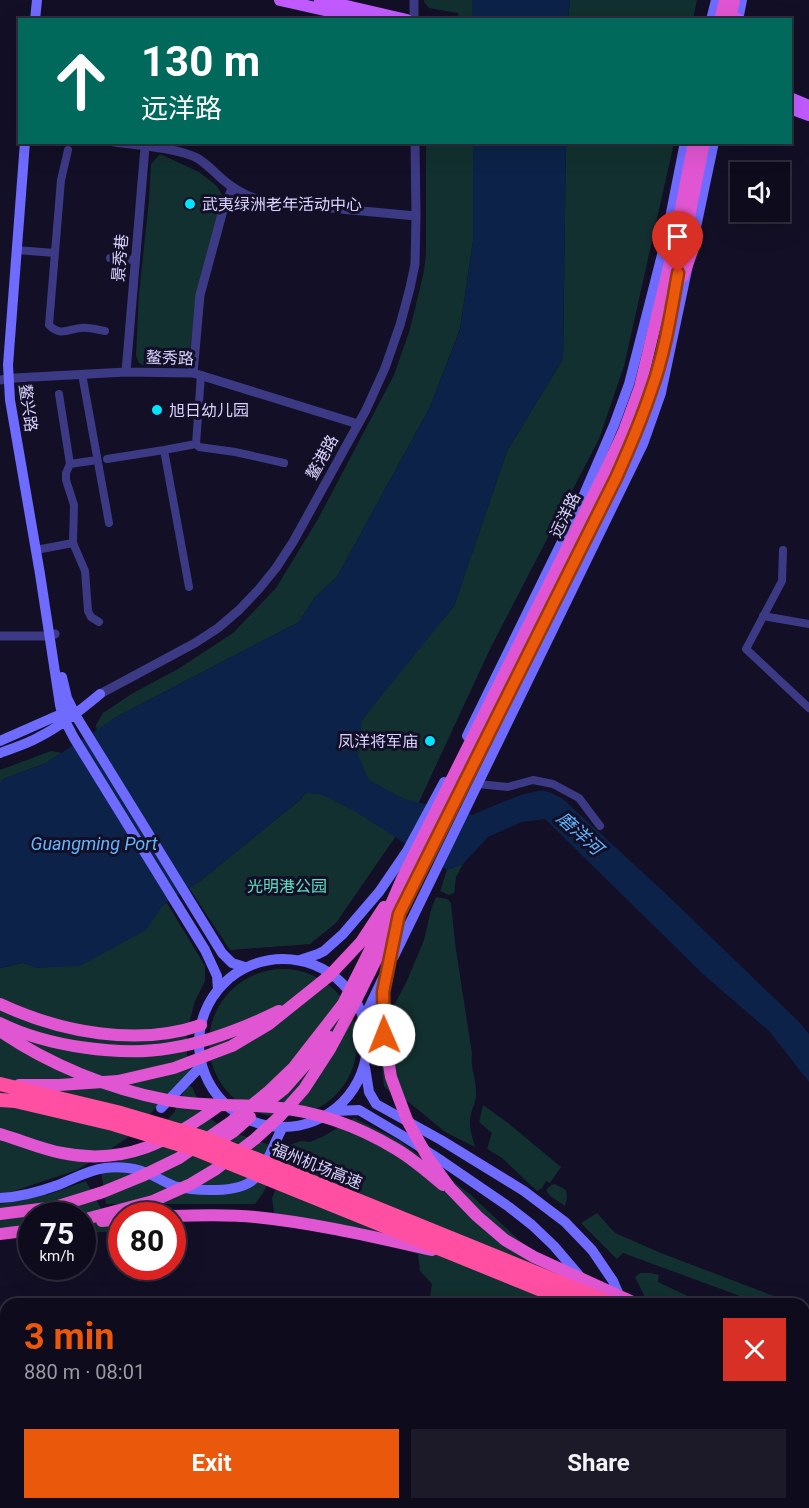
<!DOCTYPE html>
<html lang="en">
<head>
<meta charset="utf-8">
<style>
	:root { --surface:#0e0b1c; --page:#1c1929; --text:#f1f3f6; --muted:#9b9ba3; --line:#2e2b3b; --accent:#ea580c }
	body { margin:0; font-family:Roboto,"Noto Sans SC",sans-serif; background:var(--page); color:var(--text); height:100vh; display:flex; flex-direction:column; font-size:22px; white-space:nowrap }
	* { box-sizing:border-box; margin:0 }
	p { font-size:20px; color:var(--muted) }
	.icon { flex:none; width:33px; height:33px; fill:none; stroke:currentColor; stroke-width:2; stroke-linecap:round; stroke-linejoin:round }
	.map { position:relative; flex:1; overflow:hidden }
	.details { position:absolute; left:0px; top:1298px; width:810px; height:212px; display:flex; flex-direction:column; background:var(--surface); border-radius:18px 18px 0 0; box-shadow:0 6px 24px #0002,0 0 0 2px var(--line) }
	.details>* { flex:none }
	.guide { position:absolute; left:18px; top:18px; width:774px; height:126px; border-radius:0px; box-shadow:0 6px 24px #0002,0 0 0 2px var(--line); background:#00695c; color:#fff; overflow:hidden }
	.tools { position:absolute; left:730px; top:162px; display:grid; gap:12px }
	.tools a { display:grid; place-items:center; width:60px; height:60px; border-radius:0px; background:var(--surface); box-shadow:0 6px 24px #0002,0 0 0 2px var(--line); font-size:30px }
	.speed { position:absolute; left:18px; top:1202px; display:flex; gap:12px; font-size:30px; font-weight:700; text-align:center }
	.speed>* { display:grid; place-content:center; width:78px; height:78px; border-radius:50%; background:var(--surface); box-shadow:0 6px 24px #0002,0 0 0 2px var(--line); line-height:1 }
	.speed small { font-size:15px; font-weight:400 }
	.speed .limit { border:9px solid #d22; background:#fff; color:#111 }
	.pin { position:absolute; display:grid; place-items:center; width:51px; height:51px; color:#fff; margin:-62px -26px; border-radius:50% 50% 50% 0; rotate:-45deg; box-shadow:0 0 6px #0007 }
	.pin .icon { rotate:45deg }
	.me { position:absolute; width:66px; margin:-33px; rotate:359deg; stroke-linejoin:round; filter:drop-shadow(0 0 4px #0008) }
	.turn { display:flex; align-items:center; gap:21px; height:126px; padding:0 24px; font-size:27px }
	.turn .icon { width:78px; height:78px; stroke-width:2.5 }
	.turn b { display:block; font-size:42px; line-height:51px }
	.round { display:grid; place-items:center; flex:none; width:63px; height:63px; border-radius:0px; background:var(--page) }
	.head { display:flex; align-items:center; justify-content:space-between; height:102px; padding:0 24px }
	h1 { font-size:36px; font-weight:700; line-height:45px; color:var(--accent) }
	.cta { display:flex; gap:12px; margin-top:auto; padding:12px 24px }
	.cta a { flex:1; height:69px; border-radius:0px; background:var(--accent); color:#fff; font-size:24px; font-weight:700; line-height:69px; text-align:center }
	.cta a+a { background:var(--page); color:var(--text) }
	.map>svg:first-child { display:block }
</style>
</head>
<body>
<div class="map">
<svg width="809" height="1508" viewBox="0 0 809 1508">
	<rect width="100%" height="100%" fill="#130f26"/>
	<!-- green -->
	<path fill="#12302f" d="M424,0h48v19h-13l-1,-6 -29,-5 -5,-6z
		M570,0h127l-4,19 -125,1z
		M426,143h47v98l-13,88 -30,78 -93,170 -22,20 -16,25 -181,94 -21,15 -1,-6 7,-12 30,-20 45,-24 55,-36 43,-45 42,-69 76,-144 16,-46 14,-58 2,-17z
		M566,143h108l-50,223 -25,73 -108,208 -73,157 -82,119 -26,21 -80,6 -41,-62 11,-7 100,-81 104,-134 50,-60 53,-155 56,-92z
		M160,154l39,18 18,14 5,9 -4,22 -23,92 -7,57 -42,1 -7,-4 -3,-7 3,-62 10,-94 2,-36z
		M51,751l11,2 -16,10 -43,16 -3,5v-14z
		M463,864l-7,13 -2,16 -5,2 -9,-4 7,-21z
		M436,897l11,2 4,4 4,40 17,111c-2,13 4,24 4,37 1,9 -3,15 -5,23 -3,11 1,22 4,33l-30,-15 -35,-29 -20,-11 -6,-6 -3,-25 9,-48 16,-30 18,-43 7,-30z
		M167,903l38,63v15l-10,20 -8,30v24l3,17 -63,66 -22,15 -28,17 -69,23 -8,1v-226l23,-5 16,5z
		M209 1043a74 74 0 1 1 148 0a74 74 0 1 1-148 0Z
		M187,1085l5,2c4,7 6,15 10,22 11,19 52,31 72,37l-8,41 -3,6 -8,11h-149l-5,-33 7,-2 36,-25 30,-31z
		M483,1105l25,18 53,44 -11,16 -4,-2 -4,7 -5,3 -35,-33 -15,-9 5,-16 -13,-11z
		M354,1118l46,23 71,54 85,80 23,28h-150l3,-19 -12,-13 -2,-17 -31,-9 -112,-24 -3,-23 3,-7 5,-27 10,-19 11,-4 9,1 14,-6z
		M86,1181l28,51h-31l-1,-17h-50l-1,17h-31v-28l50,-10z
		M555,1184l11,6 1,8 -2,8 -15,-10 -4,-6 5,-5z
		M597,1213l18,20 46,20 131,50h-33l-136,-50 -6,6 -36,-36z
		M640,1273h11l8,2 -1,7 34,16v3l6,2h-50l-13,-26z
		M804,1355l5,2v60h-5z"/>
	<!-- water -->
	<path fill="#0c2248" d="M472,0h98l-2,19h-96z
		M473,143h93l-3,216 -56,92 -53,155 -92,114 -4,35 11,25 35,19 69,16c14,-7 58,-26 72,-24 6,1 12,5 18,8l101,93 135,130 10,12v48l-39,-50 -66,-57 -159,-156 -23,3 -34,15 -25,27 -16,6 -91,-58 -33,-17 -18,-2 -5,7 -100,81 -37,24 -17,25 -66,36 -42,2 -15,-5 -23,5v-184l3,-5 43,-16 72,-47 181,-94 16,-25 22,-20 93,-170 30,-77 13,-89z"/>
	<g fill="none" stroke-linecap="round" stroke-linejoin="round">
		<!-- minor -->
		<path stroke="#3d3a85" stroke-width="8" d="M68,150l-7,30 -12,145c12,12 19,4 32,3 8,-1 17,2 24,3
			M16,250l39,3
			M110,258l25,2
			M82,374l27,149
			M59,394l11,70 -4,9v7l8,25 -1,38 12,28 3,40 3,6 8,5
			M196,444l5,-69
			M164,450l25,137
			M107,459l57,-9 32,-6 3,3 36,5 49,11
			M70,464l27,-4
			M36,550l37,-7
			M783,550l-1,31 -36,68 63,59
			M763,616l46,8
			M478,784l30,3 25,-7 20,4 26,14 21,28"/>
		<!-- tertiary -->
		<path stroke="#3d3a85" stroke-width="9" d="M414,0v20
			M114,142c22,3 64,6 83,16 9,5 17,14 25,21 16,14 33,22 54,24l140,13
			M126,372l19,-225
			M193,373l7,-78 22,-81 10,-26
			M0,380l15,-2 111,-6 67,1 165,51
			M0,636h50l5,-2
			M100,694l95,-51 23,-15 21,-18 20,-21 17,-21 17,-26 73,-132 19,-42 15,-43 10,-37 5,-24 1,-48 -1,-74"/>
		<!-- secondary -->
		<path stroke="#6f6bff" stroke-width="10" d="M35,20l2,-20
			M711,20l5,-20
			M738,20l4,-20
			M25,142l-17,223 2,35 30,174 20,131 3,12 11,21 131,212 12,26 1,13
			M62,677l5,21 9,18 146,237 10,10 13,4
			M467,736l109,-223 38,-88 15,-41 36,-141 20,-101
			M0,741l68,-30
			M0,753c13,-5 27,-9 39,-16 22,-11 42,-27 61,-43
			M394,956l249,-512 18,-51 53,-251
			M199 1043a84 84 0 1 1 168 0a84 84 0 1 1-168 0Z
			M300,960l18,-6 6,-3 19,-17 36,-42 28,-41 37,-69
			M364,1018l19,-40
			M365,1067l4,25 7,12 65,36 83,51 41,31 27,28 21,31 8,19
			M161,1108l41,-43
			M334,1111l25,-1 44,26 39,25 67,46 23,18 22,21 29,34
			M0,1198c19,-1 39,-6 58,-13 15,-6 30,-15 47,-17 15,-2 31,0 45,6 8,4 16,9 24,12 20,5 65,8 80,-7 14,-14 19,-35 29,-52
			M709,1503l3,5
			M718,1503l3,5"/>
		<!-- primary -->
		<path stroke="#c25bff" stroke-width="12" d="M280,0l89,20
			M320,0l87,20
			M738,20v-1
			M790,98l19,8
			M790,108l19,7
			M804,1457l5,-6
			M804,1478l5,-5
			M797,1503v5
			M700,1508v-5
			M758,1508l6,-5
			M775,1508l6,-5"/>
		<!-- trunk -->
		<path stroke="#e055d1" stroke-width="12" d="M720,20l5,-20
			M730,20l4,-20
			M683,276l9,-25
			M396,930l-13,62 1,43 7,42 16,43 20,36 23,32 27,28 28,24 29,17 103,47
			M0,1004c60,28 137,43 201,21
			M0,1023c46,23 120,34 171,25 38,-6 73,-20 108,-37
			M0,1031c48,33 109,58 167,69 35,7 70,4 105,7 43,4 86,19 124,42 17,10 32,23 47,36
			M19,1085h40l59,-4 56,-13 58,-22 37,-22 60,-48 32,-34 23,-35
			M270,1100l14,-11 46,-52
			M0,1134c21,6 41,15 62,19 64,13 108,-12 158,-48
			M211,1146l22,-14 17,-15
			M0,1214l55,-7 48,-15 39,-16 37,-18 52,-36 37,-30 26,-25 49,-63 36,-72 23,-53 203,-407 19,-41 16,-44 32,-133 22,-112
			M172,1216c28,-1 56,-2 83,1 60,6 119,20 177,33
			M82,1220l71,-19 38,-17 25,-15 39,-30 25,-23 24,-27 26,-40 23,-43 263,-528 19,-42 17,-47 11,-41 41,-206
			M102,1221l20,-2
			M0,1234l32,-4"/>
		<!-- motorway -->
		<path stroke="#ff4fa3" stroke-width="14" d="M0,1084l117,28 85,25 411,167
			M0,1100l15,1 98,23 84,26 379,154
			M804,1383l5,2
			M804,1398l5,2"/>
		<!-- rail -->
		<path stroke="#00e5ff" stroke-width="1.5" stroke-dasharray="9 8" stroke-linecap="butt" d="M804,1426l5,-1
			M804,1437l5,-1
			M386,1508l27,-5
			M443,1508l25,-5
			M470,1508l26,-5"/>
	</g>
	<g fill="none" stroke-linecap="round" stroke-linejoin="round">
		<defs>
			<path id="route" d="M384,1035l-1,-43 16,-78 217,-436c13,-29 25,-57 35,-87 14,-38 20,-79 27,-118"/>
		</defs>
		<!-- route casing -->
		<use href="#route" stroke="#983908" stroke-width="15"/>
		<!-- route -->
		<use href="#route" stroke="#ea580c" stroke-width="10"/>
	</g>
	<!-- markers -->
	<g fill="#00e5ff" stroke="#130f26" stroke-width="2">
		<circle cx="190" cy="204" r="6"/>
		<circle cx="157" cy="410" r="6"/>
		<circle cx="430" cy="741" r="6"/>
	</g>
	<g text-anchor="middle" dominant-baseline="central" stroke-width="6" stroke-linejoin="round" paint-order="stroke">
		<!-- poi labels -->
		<g font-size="16" fill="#d9d4ff" stroke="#130f26" text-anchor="start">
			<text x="202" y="204">武夷绿洲老年活动中心</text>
			<text x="169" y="410">旭日幼儿园</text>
			<text x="418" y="741" text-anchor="end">凤洋将军庙</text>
		</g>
		<!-- street labels -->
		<g font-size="16" fill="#d9d4ff" stroke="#130f26">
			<text transform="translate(120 258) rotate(-85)">景秀巷</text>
			<text transform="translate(170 358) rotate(2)">鳌秀路</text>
			<text transform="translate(28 408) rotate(82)">鳌兴路</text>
			<text transform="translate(322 457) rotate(-61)">鳌港路</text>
			<text transform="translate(565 515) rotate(-64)">远洋路</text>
			<text transform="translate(317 1166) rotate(22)">福州机场高速</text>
		</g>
		<!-- park labels -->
		<g font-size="16" fill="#5fe0c0" stroke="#130f26">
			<text x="287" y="886">光明港公园</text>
		</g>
		<!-- water labels -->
		<g font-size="18" font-style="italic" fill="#62b6ff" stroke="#130f26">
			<text transform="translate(580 833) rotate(42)">磨洋河</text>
			<text x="94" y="843">Guangming Port</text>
		</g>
	</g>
</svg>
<div class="tools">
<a><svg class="icon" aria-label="sound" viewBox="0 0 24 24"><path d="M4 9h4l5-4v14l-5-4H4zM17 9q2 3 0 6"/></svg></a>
</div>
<div class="speed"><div>75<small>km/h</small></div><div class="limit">80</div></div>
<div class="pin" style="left:678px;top:273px;background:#d93025"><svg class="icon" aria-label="arrive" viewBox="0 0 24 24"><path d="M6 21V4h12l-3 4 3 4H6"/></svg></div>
<svg class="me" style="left:384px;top:1035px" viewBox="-20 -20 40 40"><circle r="19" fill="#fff"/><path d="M0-13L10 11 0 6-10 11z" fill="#ea580c"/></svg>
<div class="guide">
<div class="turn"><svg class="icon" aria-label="ahead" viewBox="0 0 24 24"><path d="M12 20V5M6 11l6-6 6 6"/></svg><div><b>130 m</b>远洋路</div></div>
</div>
<section class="details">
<div class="head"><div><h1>3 min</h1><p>880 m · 08:01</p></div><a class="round" style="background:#d93025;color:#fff"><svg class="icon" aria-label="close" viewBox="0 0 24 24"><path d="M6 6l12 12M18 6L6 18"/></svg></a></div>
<div class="cta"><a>Exit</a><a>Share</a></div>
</section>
</div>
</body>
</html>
